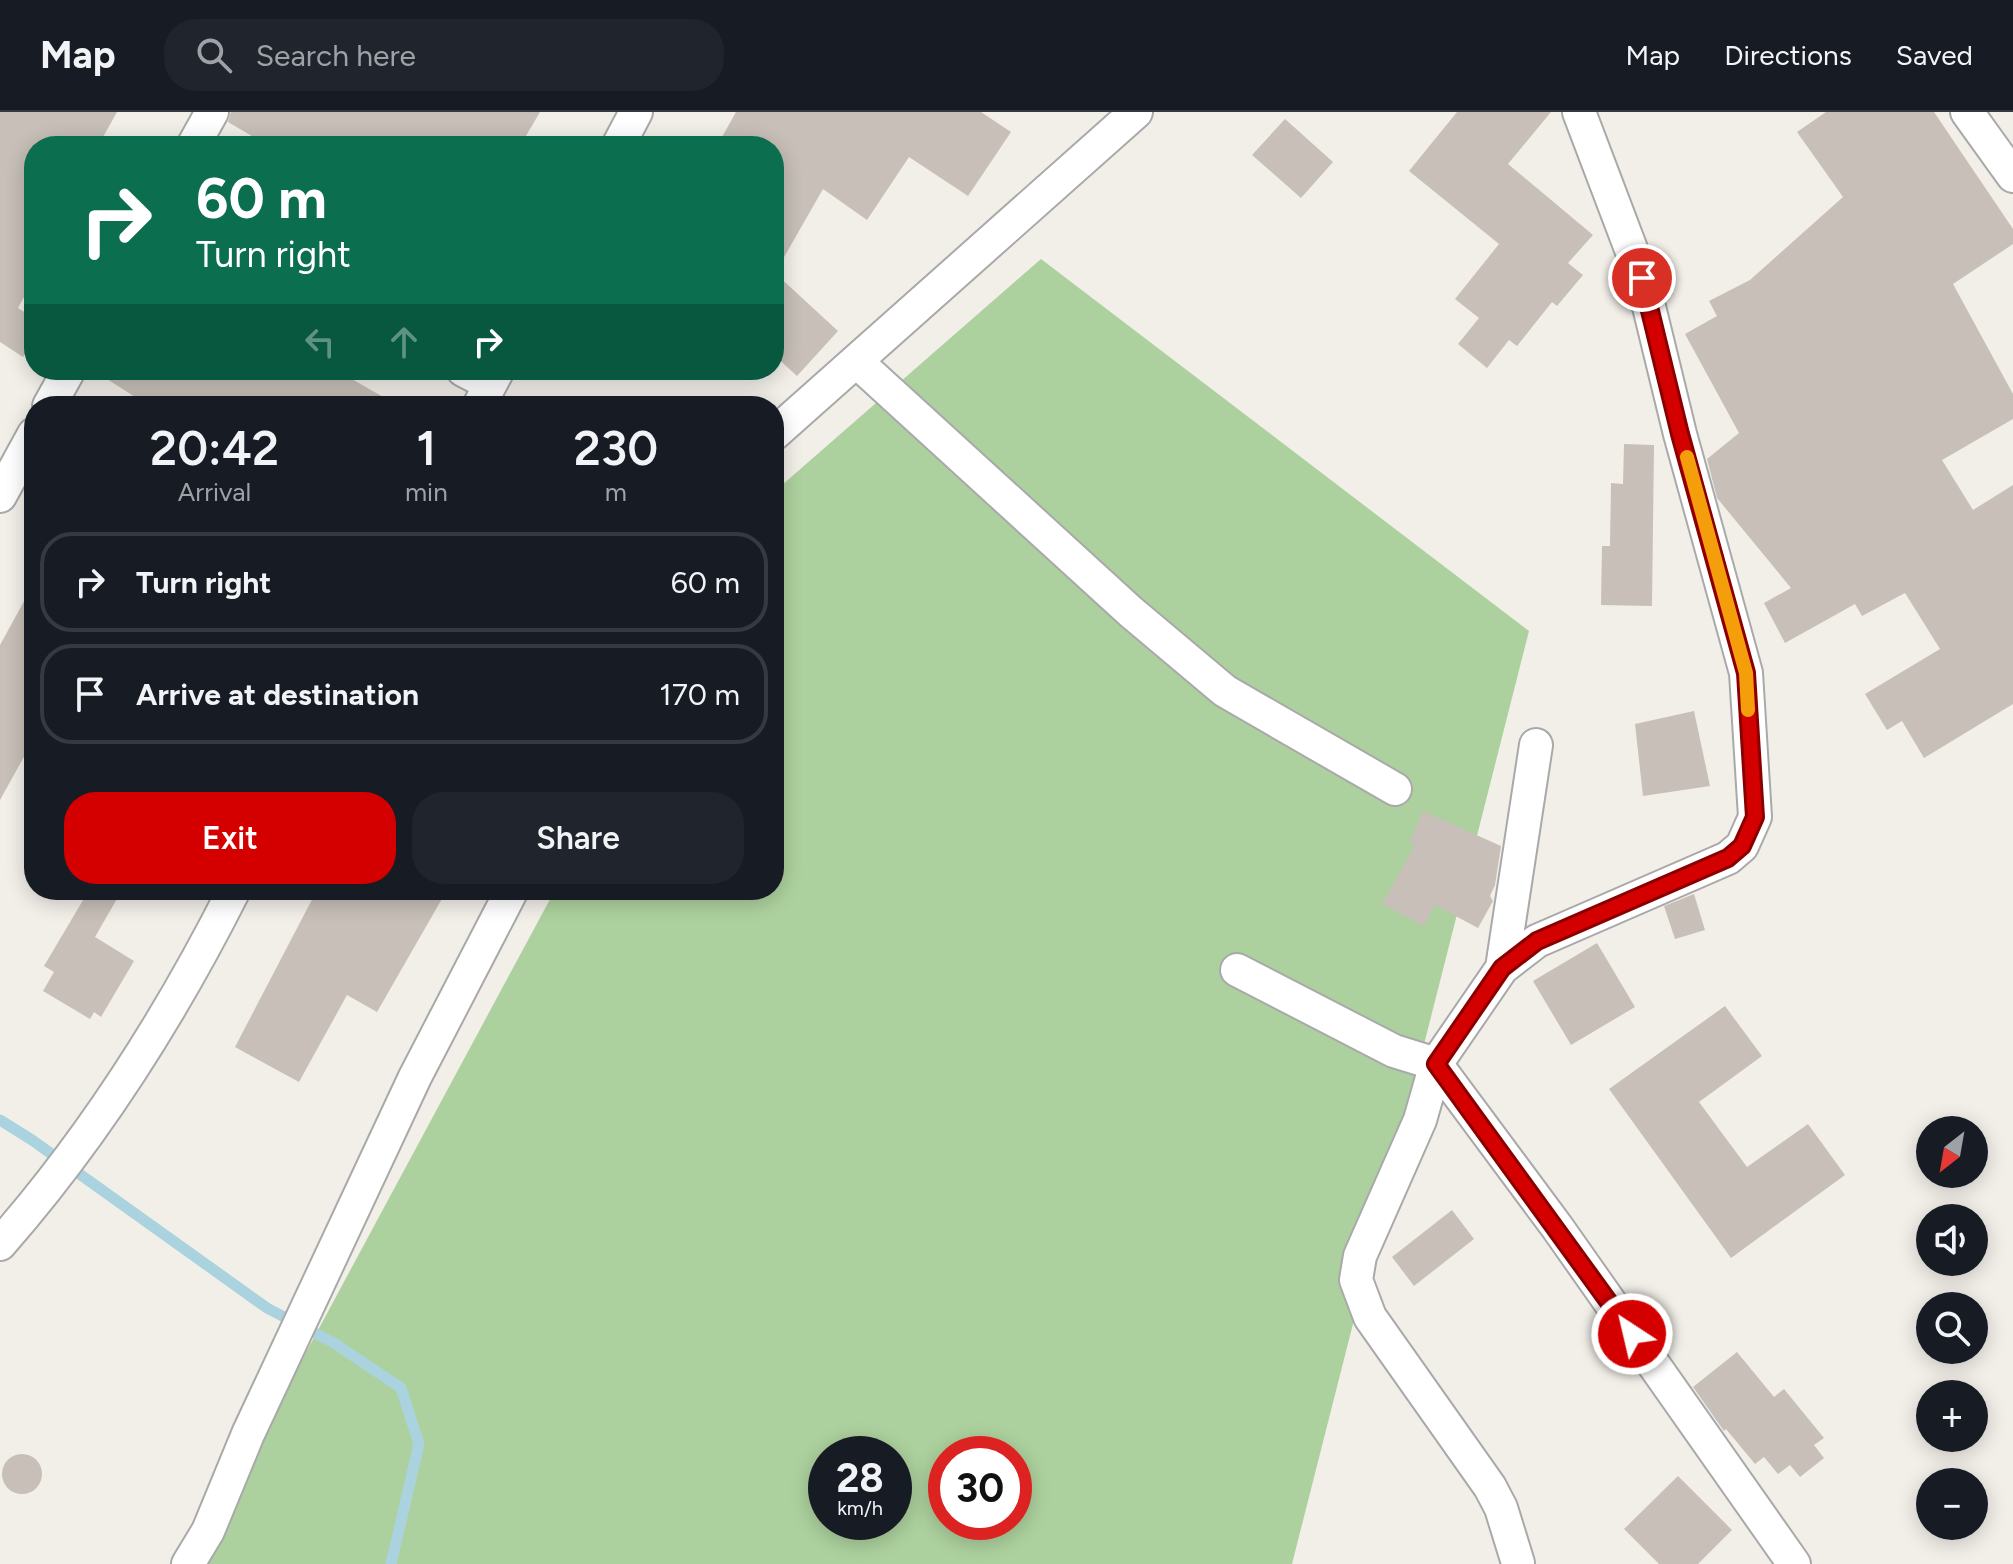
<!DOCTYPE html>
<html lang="en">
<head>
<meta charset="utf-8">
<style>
	:root { --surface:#171b24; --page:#20242c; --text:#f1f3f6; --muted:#9ea1a6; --line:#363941; --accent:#d40000 }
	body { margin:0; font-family:Figtree,sans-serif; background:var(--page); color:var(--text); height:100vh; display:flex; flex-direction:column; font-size:30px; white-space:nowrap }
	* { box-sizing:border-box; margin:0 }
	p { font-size:26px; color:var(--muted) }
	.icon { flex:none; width:44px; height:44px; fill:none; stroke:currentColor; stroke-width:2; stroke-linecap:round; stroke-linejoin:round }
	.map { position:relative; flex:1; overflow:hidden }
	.sheet { position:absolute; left:24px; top:284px; width:760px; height:504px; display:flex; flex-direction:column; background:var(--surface); border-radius:32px; box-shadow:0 4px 20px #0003 }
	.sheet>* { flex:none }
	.hud { position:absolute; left:24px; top:24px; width:760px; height:244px; border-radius:32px; box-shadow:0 4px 20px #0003; background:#0b6e4f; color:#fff; overflow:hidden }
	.needle { width:52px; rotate:211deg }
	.buttons { position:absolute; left:1916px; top:1004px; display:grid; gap:16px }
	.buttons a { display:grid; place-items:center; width:72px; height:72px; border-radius:50%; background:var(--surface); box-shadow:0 4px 20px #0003; font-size:40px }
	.speed { position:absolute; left:808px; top:1324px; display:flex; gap:16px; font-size:40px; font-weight:700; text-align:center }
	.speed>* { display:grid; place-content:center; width:104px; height:104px; border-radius:50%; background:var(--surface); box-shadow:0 4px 20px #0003; line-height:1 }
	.speed small { font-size:20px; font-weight:400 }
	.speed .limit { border:12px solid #d22; background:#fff; color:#111 }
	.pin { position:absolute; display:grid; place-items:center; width:68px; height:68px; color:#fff; margin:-34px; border:4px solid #fff; border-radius:50%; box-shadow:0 2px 8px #0007 }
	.me { position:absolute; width:88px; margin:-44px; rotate:325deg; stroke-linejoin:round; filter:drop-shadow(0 0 6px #0008) }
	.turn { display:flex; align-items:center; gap:28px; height:168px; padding:0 40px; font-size:36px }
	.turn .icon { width:104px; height:104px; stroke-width:2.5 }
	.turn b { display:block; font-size:56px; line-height:68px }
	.lanes { display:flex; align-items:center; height:76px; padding:0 40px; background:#0003; justify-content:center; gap:40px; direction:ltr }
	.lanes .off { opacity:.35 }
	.eta { display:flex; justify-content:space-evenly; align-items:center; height:136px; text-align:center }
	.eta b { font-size:48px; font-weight:600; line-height:56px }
	.primary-button { display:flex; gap:16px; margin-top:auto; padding:16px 40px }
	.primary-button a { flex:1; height:92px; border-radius:32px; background:var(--accent); color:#fff; font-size:32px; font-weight:600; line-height:92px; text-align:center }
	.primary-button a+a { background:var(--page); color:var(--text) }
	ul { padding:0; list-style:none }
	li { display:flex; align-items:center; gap:24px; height:100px; margin:0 16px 12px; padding:0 24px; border:4px solid var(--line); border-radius:32px }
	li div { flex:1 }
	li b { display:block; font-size:30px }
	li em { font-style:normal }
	header { display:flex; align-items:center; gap:48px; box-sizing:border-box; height:112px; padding:0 40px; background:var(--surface); border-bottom:2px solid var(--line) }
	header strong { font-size:38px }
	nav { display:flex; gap:44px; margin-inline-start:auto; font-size:28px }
	.search { width:560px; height:72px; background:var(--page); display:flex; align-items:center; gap:20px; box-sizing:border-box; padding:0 28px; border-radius:32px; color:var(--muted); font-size:30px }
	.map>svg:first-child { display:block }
</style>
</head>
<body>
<header>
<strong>Map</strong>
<div class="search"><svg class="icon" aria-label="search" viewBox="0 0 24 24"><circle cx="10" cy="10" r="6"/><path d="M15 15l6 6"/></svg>Search here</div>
<nav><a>Map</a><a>Directions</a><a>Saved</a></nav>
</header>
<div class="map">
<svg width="2013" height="1452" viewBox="0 0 2013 1452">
	<rect width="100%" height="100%" fill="#f2efe9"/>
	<!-- forest -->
	<path fill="#add19e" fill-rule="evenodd" d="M1041,147l488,372 -237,933h-1100l363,-674h219v-398zM826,1342h68v68h-68zM946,1342h68v68h-68z"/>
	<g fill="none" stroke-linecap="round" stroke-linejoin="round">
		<!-- stream -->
		<path stroke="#aad3df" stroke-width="11" d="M0,1008l32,20 235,168 67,35 67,45 18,56 -28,120"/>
	</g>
	<!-- building -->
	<path fill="#c7bfb8" d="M0,0h117l-19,34h-64v133l-16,29 16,10v20l-11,19 -23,-15z
		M231,0h309l-20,34h-251l-41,-24z
		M736,0h245l30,20 -43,64 -59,-39 -42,63 -44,-31 -48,84 63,58 -41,45 -23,-21v-209h-57z
		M1457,0h94l-43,52 85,71 -25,28 15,12 -26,31 -5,-4 -35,44 -8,-6 -22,28 -29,-24 21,-26 -24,-19 44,-55 -90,-73z
		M1826,0h108l79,117v15l-60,40 60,110v25l-71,41 31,50 40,-25v219l-89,54 -22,-37 -15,9 -22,-36 75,-45 -35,-56 -43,23 -7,-12 -70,39 -21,-40 27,-15 -74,-90 -10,-39 32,-26 -54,-99 32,-18 -8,-15 41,-21 93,-83 -46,-65z
		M1285,7l48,43 -32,36 -49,-43z
		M93,258h243l63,36h-250z
		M1624,332l30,1 -2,161 -51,-1 1,-59h8l1,-63 12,1z
		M34,471v177l-9,-5 -25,45v-155z
		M1694,599l16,75 -67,10 -8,-72z
		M1423,699l78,35 -6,39 -5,11 3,5 -15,27 -43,-23 -11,21 -42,-22 33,-59 -6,-3z
		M89,778h33l-27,47 39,24 -33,56 -7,-5 -4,7 -47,-28 11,-19 -10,-6z
		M317,778h130l-70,122 -30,-17 -48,87 -64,-35z
		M1694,782l11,36 -30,9 -11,-33z
		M1597,831l38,64 -64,38 -38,-64z
		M1725,894l37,50 -63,46 48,65 61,-43 37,51 -114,83 -122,-169z
		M1452,1098l22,29 -60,47 -22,-29z
		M1737,1240l37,45 10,-8 40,49 -10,7 10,13 -24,19 -10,-12 -12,9 -14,-17 -9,7 -29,-35 -2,2 -31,-44z
		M2 1362a20 20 0 1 1 40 0a20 20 0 1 1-40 0Z
		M1678,1364l54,54 -34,34h-39l-35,-35z"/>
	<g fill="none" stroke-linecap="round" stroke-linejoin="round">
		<defs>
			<path id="street" d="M1967,0l46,64
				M193,34l19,-34
				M618,34l18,-34
				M856,249l275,251 94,79 170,98
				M463,258l27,14
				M49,294l20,-36
				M479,294l19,-36
				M774,322l362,-322
				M0,384l34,-62
				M1502,856l34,-223
				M1237,858l157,81 42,13 121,163 237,337
				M0,1132c94,-107 170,-227 234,-354
				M1518,1451l-17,-55 -11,-21 -120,-170 -14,-37 4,-24 60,-136 16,-56 66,-96 35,-27 191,-83 14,-12 13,-29 -9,-144 -66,-239 -38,-156 -63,-166
				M188,1452l20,-33 40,-97 167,-357 97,-187"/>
		</defs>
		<!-- street casing -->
		<use href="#street" stroke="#a9a9a9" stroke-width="36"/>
		<!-- street -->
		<use href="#street" stroke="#fff" stroke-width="32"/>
	</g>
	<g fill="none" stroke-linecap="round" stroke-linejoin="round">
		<defs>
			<path id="route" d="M1632,1222l-196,-270 66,-96 35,-27 191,-83 14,-12 13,-29 -9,-144 -66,-239 -38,-156"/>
		</defs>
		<!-- route casing -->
		<use href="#route" stroke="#8a0000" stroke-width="20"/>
		<!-- route -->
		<use href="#route" stroke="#d40000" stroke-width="14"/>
		<!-- slow -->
		<path stroke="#f59e0b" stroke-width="14" d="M1687,345l59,216 2,37"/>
	</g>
</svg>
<div class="buttons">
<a><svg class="needle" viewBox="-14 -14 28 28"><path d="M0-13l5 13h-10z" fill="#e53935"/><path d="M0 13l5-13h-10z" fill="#9ea1a6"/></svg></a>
<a><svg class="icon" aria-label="sound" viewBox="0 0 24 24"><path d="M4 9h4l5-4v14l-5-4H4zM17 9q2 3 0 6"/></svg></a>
<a><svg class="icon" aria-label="search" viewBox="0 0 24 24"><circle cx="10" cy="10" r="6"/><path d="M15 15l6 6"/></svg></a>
<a>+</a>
<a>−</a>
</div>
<div class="speed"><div>28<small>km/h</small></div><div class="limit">30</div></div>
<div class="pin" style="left:1642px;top:166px;background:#d93025"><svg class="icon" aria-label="arrive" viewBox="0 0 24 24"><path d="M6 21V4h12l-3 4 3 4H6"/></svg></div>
<svg class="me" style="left:1632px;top:1222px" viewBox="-20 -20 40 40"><circle r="17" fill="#d40000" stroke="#fff" stroke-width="3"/><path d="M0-11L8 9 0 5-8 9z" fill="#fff"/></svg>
<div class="hud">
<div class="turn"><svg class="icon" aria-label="right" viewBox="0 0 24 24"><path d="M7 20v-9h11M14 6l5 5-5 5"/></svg><div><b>60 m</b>Turn right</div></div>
<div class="lanes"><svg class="icon off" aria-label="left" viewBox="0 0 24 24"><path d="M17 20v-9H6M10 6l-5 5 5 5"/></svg><svg class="icon off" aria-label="ahead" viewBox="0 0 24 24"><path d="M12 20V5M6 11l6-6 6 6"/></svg><svg class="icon" aria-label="right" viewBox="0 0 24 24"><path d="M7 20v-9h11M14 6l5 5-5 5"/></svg></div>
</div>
<section class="sheet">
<div class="eta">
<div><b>20:42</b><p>Arrival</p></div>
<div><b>1</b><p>min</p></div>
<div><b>230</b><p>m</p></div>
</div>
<ul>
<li><svg class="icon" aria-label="right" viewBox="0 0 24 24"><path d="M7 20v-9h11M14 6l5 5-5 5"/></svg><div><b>Turn right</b></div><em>60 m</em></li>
<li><svg class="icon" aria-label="arrive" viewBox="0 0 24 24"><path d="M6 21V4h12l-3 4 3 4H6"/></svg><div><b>Arrive at destination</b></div><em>170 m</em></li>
</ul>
<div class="primary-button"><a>Exit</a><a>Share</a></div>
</section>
</div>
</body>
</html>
